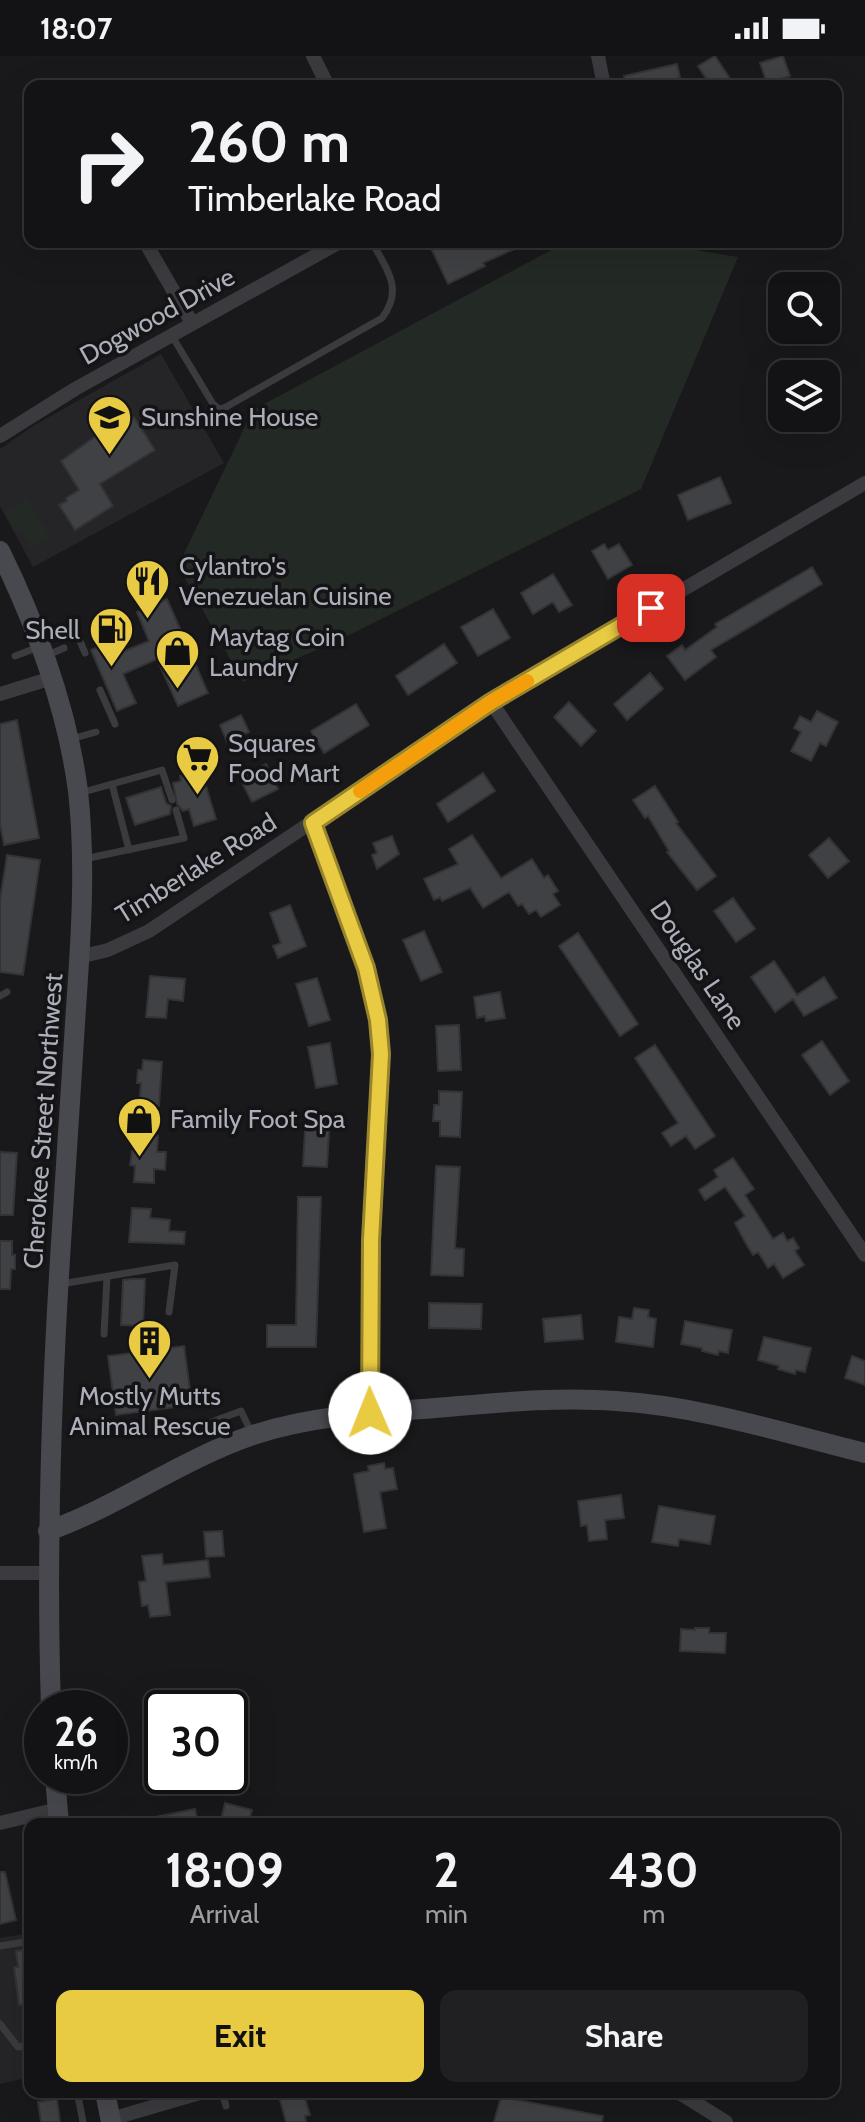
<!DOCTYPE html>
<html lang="en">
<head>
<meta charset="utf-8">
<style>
	:root { --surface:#131214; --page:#202022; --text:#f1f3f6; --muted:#9d9ea0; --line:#323234; --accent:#e8cb43 }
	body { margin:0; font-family:Cabin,sans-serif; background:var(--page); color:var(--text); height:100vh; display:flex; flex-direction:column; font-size:30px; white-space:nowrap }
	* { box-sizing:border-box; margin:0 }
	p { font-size:26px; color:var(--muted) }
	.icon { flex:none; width:44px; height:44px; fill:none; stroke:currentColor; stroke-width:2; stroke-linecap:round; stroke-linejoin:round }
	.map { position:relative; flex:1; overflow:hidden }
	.sheet { position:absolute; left:24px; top:1762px; width:816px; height:280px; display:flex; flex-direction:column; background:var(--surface); border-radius:16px; box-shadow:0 8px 32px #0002,0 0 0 2px var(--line) }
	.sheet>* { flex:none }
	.top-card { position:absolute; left:24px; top:24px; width:818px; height:168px; border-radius:16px; box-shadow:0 8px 32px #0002,0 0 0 2px var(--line); background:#131214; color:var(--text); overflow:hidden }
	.buttons { position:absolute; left:768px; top:216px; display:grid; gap:16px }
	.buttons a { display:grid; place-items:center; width:72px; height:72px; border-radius:16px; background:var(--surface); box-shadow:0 8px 32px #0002,0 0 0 2px var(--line); font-size:40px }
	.speed { position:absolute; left:24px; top:1634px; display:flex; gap:16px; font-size:40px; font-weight:700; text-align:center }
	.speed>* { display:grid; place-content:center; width:104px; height:104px; border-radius:50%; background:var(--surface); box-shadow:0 8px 32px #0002,0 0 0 2px var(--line); line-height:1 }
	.speed small { font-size:20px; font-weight:400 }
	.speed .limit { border:4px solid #111; border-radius:12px; background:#fff; color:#111 }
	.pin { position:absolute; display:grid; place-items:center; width:68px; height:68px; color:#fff; margin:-34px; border-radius:16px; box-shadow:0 4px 12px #0006 }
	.me { position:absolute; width:88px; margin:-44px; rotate:359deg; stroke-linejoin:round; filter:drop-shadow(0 0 6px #0008) }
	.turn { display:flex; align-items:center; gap:28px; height:168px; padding:0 32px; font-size:36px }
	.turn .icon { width:104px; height:104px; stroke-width:2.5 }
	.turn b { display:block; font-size:56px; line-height:68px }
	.eta { display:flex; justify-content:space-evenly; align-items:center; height:136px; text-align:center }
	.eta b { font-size:48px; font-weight:800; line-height:56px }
	.action { display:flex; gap:16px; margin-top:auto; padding:16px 32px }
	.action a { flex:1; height:92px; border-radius:16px; background:var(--accent); color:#111; font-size:32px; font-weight:800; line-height:92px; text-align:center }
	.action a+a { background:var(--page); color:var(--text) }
	.status { display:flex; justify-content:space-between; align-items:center; height:56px; padding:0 40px; background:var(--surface); direction:ltr }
	.status svg { height:22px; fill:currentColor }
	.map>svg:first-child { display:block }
</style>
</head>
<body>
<div class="status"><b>18:07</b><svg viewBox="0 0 49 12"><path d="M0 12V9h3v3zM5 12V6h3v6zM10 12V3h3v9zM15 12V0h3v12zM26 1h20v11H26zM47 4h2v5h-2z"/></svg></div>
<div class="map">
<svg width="865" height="2066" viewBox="0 0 865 2066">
	<rect width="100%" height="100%" fill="#19181a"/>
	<!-- built -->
	<path fill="#252527" d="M161,298l63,109 -191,104 -33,-61v-57l33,-23z
		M30,1877v144l-30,7v-146z"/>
	<!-- green -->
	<path fill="#232a25" d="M566,186h80l92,15 -97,232 -304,152 -94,41 -65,-116 75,-156z
		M27,443l23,38 -19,10 -10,-16 -5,1 -11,-20z"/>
	<!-- building -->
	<path fill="#404144" stroke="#333336" stroke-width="2" d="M715,0l20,30h-24l-13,-20z
		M783,0l7,20 -23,7 -7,-20z
		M677,8l3,14 -17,3 1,5h-38l-2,-10z
		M444,186h86l-47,21 2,3 -37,18 -17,-36z
		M134,361l21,33 -55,34 13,22 -38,24 -16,-25 8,-4 -1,-3 13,-8 -18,-29 39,-28 2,3z
		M720,421l11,26 -43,17 -10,-25z
		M604,488l4,6 11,-6 13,21 -24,14 -16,-28z
		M812,511l10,17 -111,66 5,7 -31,23 -18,-24 15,-11 3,5 32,-23 -2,-3z
		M553,518l19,31 -13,7 -6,-10 -20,12 -12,-21z
		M167,543l41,94 -30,13 -21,-47 -34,15 13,29 -19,8 -26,-61 18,-8 6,13 34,-14 -12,-29z
		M493,553l17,29 -32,18 -17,-29z
		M444,588l13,19 -49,32 -12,-19z
		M650,617l13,16 -36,31 -13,-16z
		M569,646l27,29 -15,15 -27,-29z
		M356,648l13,21 -45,28 -13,-22z
		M817,655l21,11 -12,24 -6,-3 -9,18 -20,-10 10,-19 -7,-4 6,-12 11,6z
		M241,659l8,17 -22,10 -7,-17z
		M17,664l22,118 -35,7 -4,-21v-100z
		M266,708l12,25 -26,13 -13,-25z
		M201,714l15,49 -22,7 -5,-17 -6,2 -6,-7 -4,-21 8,-2 -1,-5z
		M483,717l12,18 -47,31 -11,-18z
		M655,730l23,36 -2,1 40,53 -19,14 -30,-38 2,-1 -21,-35 -3,2 -12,-18z
		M161,731l5,16 5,3 -1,8 -35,11 -9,-27z
		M472,779l29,43 31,-19 12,19 4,-3 10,16 -5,3 7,11 -19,12 -5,-7 -7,4 -7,-10 -4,2 -9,-14 -26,16 -13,-20 -28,13 -2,-4 -6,3 -10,-21 34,-15 -9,-15z
		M392,780l7,18 -22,15 -5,-14 5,-2 -4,-10z
		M829,782l20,23 -21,17 -19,-23z
		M7,799l33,5 -17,115 -23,-3v-72z
		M733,842l22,31 -19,13 -22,-31z
		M290,849l16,41 -28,12 -5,-12 8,-3 -11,-30z
		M424,875l18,41 -21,9 -18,-41z
		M578,877l60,91 -18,12 -61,-90z
		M774,905l23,34 27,-18 13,21 -33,18 -11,-17 -18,13 -24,-35z
		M150,920l35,3 -2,22 -15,-2 -2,19 -20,-1z
		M317,922l13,42 -21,6 -13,-42z
		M500,936l5,26 -19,3 -1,-5 -8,2 -3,-21z
		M459,969l2,45 -23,1 -2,-45z
		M822,985l27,40 -19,14 -28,-40z
		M330,987l7,41 -21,4 -8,-41z
		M655,989l60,91 -20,13 -9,-13 -15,10 -9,-13 16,-10 -43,-65z
		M143,1004l19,2 -3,44 -20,-1 2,-22h-4l1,-13h4z
		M439,1035l23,1 -2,45 -20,-1v-15h-7l1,-16h5z
		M306,1057l24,2 -3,52 -24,-1z
		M137,1079l21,1 -1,16h9l-1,18 -11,-1v14l-20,-1 1,-16 -5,-1 2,-14h4z
		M0,1096l17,1 -4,62h-13z
		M733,1102l21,31 -9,6 28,44 10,-6 4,8 6,-3 6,10 -4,3 9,14 -21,13 -9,-14 -6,4 -10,-16 -5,3 -8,-13 -10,-19 10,-7 -20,-29 -20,13 -6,-10 19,-13 -4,-7z
		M436,1110l24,1 -5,81 9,1 -1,27 -32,-1z
		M298,1141h23l-5,150h-49v-22h29z
		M132,1152l19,1 -1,9 20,2 -1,11 16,1 -1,12 -55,-2z
		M0,1185h12v14h3v14h-4l-1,20h-10z
		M132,1223h13l-2,47 -22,-1 2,-45z
		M429,1247l53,1 -1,25 -52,-1z
		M634,1252l15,2 -1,7 8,2 -3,28 -37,-5 3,-25 13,2z
		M581,1259l2,24 -38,3 -2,-23z
		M685,1265l47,9 -4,23 -9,-2 -1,4 -16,-4v-3l-21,-4z
		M764,1281l47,11 -6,24 -9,-2 -1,4 -17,-5 1,-3 -21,-6z
		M184,1290l8,59 -76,10 -8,-59z
		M852,1300l13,5v24l-20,-7z
		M384,1407l1,6 8,-1 4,21 -17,3 6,36 -22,4 -10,-58 15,-3 -1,-5z
		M621,1439l3,23 -19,2 2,19 -18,2 -2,-16 -6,1 -3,-25z
		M659,1450l56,10 -5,28 -31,-5 -1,7 -26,-4z
		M222,1475l2,25 -18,1 -2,-25z
		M162,1498l1,11 45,-5 2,17 -44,5 4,33 -20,2 -2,-12 -6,1 -3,-24 7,-1 -4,-25z
		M695,1572h14v5h17l-1,20 -45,-2 1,-22 14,1z
		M225,1747l27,7 -4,14h-28z
		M195,1753l3,15h-48v-6z
		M0,1816h5l11,48 -16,4z
		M30,1893v55l-11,1 -5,-38h4l-2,-16z
		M292,2036h11l7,23 -5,1 1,6h-20l-7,-26z
		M501,2041l102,19 -1,6h-108z
		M57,2043l3,23h-19l-3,-20z"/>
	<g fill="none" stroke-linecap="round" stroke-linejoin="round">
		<!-- lane -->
		<path stroke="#3a3a3f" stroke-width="7" d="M172,280l41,68 6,5 7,-2 156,-89c22,-29 5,-48 -10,-76
			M80,585l5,12
			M48,599l16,-7
			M15,600l24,-9
			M100,634l15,34
			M71,683l25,-7
			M112,728l17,66
			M80,737l82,-23 10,30
			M84,803l100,-21 -8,-28
			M0,940l7,-4
			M61,1228l114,-19 -6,47
			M104,1278l3,-57
			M206,1368l35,-13 11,23
			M0,1890l30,-5
			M0,1968l18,23 12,-2
			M80,2036l-2,4 5,26
			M222,2036l4,14"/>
		<!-- street -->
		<path stroke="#3a3a3f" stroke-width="14" d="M313,0l15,30
			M598,0l6,30
			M145,186l47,81
			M0,380l75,-47 265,-147
			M0,638l52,-16
			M491,646l374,553
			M313,767l53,145 12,52 3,34 -10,186 -1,173
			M79,901l29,-7 41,-19 342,-229 374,-219
			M0,1517h47
			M0,1767l58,-14
			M678,2036l48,30
			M111,2063l92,-27"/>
		<!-- secondary -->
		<path stroke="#48484f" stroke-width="20" d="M0,495c37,76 67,156 78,240 8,72 3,146 -2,217 -5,79 -10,157 -15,235 -10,155 -15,310 -10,465
			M48,1475c70,-25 131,-70 202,-95 56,-19 115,-23 173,-27 64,-5 129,-13 193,-8 84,5 168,32 249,52
			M55,1720l4,48
			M105,2036l6,30"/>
	</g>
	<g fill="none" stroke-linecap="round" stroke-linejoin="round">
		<defs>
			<path id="route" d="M370,1357l1,-173 10,-186 -3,-34 -12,-52 -53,-145 178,-121 160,-94"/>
		</defs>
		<!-- route casing -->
		<use href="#route" stroke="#97842c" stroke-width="20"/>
		<!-- route -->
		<use href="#route" stroke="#e8cb43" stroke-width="14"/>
		<!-- slow -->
		<path stroke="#f59e0b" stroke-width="14" d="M360,735l131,-89 36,-21"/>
	</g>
	<!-- icons -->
	<defs>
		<symbol id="school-pin" viewBox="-11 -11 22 30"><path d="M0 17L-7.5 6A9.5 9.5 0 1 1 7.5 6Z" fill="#e8cb43" stroke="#141315"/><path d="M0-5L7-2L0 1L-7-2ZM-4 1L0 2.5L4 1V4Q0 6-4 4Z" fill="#111"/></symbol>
		<symbol id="restaurant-pin" viewBox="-11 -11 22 30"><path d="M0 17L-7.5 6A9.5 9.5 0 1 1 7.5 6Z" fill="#e8cb43" stroke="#141315"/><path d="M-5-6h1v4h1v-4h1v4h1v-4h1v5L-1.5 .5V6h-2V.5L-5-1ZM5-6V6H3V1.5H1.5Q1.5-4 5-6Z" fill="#111"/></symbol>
		<symbol id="fuel-pin" viewBox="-11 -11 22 30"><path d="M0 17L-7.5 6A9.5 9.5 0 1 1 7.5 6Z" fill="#e8cb43" stroke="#141315"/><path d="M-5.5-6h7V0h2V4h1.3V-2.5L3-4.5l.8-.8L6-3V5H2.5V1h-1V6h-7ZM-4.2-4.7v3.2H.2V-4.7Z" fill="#111"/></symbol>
		<symbol id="shop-pin" viewBox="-11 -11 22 30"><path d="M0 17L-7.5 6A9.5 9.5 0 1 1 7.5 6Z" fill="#e8cb43" stroke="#141315"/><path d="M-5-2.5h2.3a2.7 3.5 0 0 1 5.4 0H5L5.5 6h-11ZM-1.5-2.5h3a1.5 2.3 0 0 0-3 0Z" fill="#111"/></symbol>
		<symbol id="supermarket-pin" viewBox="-11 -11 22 30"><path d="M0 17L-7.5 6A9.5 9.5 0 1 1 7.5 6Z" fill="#e8cb43" stroke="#141315"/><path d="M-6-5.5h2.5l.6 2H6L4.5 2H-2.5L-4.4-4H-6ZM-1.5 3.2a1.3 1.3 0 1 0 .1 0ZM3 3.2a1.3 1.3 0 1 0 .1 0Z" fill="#111"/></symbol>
		<symbol id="building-pin" viewBox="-11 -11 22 30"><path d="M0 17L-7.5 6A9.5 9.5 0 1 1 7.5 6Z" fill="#e8cb43" stroke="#141315"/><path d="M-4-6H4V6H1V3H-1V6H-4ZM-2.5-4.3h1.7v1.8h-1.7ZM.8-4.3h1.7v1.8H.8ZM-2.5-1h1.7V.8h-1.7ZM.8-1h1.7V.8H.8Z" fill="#111"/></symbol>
	</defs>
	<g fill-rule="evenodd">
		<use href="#school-pin" x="84" y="336" width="51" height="69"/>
		<use href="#restaurant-pin" x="122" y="500" width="51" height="69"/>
		<use href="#fuel-pin" x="86" y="548" width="51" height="69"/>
		<use href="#shop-pin" x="152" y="570" width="51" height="69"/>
		<use href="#supermarket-pin" x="172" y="676" width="51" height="69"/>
		<use href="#shop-pin" x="114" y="1038" width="51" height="69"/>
		<use href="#building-pin" x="124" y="1260" width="51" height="69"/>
	</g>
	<g text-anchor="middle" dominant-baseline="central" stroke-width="7" stroke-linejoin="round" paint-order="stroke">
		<!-- street labels -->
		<g font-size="26" fill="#acaeb9" stroke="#141315">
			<text transform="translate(157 260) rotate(-29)">Dogwood Drive</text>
			<text transform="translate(196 812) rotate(-32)">Timberlake Road</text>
			<text transform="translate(698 909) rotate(56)">Douglas Lane</text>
			<text transform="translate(43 1065) rotate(-86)">Cherokee Street Northwest</text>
		</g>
		<!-- poi labels -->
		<g font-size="26" fill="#acaeb9" stroke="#141315" text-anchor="start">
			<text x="141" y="361">Sunshine House</text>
			<text x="179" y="510">Cylantro's<tspan x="179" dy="30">Venezuelan Cuisine</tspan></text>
			<text x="80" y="574" text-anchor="end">Shell</text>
			<text x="209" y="581">Maytag Coin<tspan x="209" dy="30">Laundry</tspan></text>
			<text x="228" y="687">Squares<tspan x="228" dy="30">Food Mart</tspan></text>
			<text x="170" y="1063">Family Foot Spa</text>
			<text x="150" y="1340" text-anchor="middle">Mostly Mutts<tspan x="150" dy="30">Animal Rescue</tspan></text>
		</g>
	</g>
</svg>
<div class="buttons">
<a><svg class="icon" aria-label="search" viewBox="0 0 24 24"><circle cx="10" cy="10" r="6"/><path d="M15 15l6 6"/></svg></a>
<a><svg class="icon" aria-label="layers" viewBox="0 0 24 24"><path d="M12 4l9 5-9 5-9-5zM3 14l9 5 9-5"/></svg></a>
</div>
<div class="speed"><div>26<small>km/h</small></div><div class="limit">30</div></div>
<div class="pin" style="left:651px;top:552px;background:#d93025"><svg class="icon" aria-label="arrive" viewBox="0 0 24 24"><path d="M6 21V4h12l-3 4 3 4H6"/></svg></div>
<svg class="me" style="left:370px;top:1357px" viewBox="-20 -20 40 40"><circle r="19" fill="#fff"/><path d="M0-13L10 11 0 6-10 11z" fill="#e8cb43"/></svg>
<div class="top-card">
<div class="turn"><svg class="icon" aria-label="right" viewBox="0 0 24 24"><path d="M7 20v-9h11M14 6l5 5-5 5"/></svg><div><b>260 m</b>Timberlake Road</div></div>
</div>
<section class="sheet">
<div class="eta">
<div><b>18:09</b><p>Arrival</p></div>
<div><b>2</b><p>min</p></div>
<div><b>430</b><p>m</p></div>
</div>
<div class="action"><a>Exit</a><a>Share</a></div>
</section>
</div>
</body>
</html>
